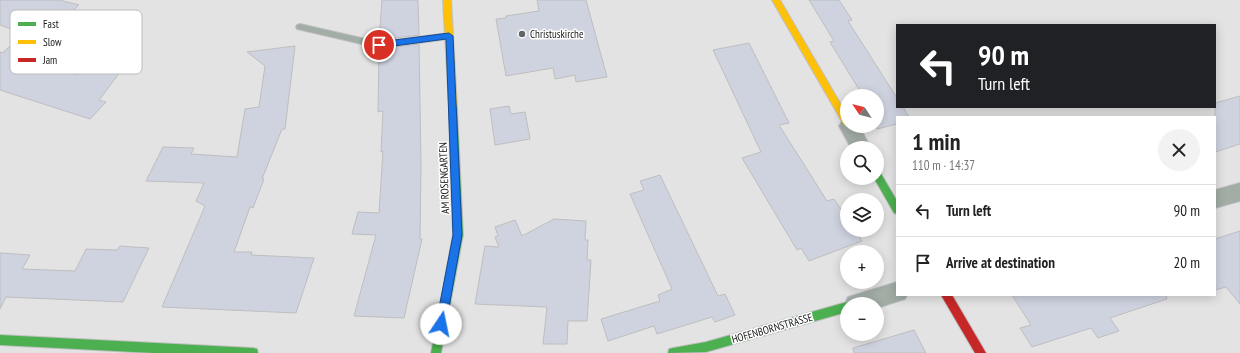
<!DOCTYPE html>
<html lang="en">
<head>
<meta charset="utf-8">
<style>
	:root { --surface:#fff; --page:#f2f2f2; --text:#222; --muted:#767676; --line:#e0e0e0 }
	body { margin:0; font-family:"PT Sans Narrow",sans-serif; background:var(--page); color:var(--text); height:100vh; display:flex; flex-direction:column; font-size:15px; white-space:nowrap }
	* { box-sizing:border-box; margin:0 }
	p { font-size:13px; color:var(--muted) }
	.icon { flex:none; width:22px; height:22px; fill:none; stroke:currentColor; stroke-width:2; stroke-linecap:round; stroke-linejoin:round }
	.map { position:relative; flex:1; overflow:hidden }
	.drawer { position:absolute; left:896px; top:116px; width:320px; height:180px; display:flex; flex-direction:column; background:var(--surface); border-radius:0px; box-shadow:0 2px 10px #0003 }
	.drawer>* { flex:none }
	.top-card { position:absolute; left:896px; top:24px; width:320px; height:84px; border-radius:0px; box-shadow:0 2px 10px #0003; background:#202124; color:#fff; overflow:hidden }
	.needle { width:26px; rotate:306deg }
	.buttons { position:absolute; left:840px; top:89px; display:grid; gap:8px }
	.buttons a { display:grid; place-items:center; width:44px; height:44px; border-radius:50%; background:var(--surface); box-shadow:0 2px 10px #0003; font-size:20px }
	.pin { position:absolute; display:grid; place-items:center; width:34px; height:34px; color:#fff; margin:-17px; border:2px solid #fff; border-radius:50%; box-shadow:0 1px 4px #0007 }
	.me { position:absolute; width:44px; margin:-22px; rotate:11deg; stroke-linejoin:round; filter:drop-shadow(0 0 3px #0008) }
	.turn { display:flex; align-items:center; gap:14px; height:84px; padding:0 16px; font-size:18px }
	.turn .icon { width:52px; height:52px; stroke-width:2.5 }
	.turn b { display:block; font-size:28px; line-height:34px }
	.round { display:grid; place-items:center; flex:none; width:42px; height:42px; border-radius:21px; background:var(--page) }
	.head { display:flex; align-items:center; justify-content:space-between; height:68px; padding:0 16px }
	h1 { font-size:24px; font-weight:800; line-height:30px }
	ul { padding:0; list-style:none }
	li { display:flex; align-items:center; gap:12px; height:52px; padding:0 16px; border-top:1px solid var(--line) }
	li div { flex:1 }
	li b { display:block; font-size:15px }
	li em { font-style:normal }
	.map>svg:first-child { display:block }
</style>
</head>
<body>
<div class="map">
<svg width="1240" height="353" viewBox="0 0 1240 353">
	<rect width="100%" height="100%" fill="#e3e3e4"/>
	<!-- building -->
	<path fill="#cfd3e0" stroke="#bebebf" d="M0,0h59l20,5 -55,54 52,16 25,-32 23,3 -11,15 14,2 -28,37 7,2 -16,17 -90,-29v-38l2,1 23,-19 -25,-9z
		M382,0h36l1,35 -40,5z
		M537,0h49l21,77 -31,5 -1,-7 -20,4 -2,-11 -47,8 -10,-57 10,-1v-2l33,-5z
		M809,0h30l13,20 -4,1 49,77v9h6l6,10h-12v7l-20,5v-33h-14l-33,-54 4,-1z
		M749,43l40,80 -10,2 48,76 7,-2 13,19v12h8l7,11 -53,20 -8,-13 -4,2 -55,-92 19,-6 -48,-102z
		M419,44l2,120 -1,75h2l-18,79 -50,-2 22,-81 -24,-1 6,-22 21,1 4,-62 -2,1 2,-41 -5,1 1,-63z
		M295,46l-10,83h-3l-20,50h2l-11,29 -3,-1 -16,45h18l-1,3 63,3 -18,55 -134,-6 43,-101 -9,-5 8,-18 -58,-2 17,-34 31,1 -3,6 46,3 8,-48 14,-2 6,-41 -18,-14z
		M1240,96v48l-25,8v-49z
		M509,106l2,8 14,-2 5,27 -35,6 -5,-36z
		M660,175l58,121 7,-2 10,21 -20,7 -3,-5 -55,17 -3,-8 -46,15 -7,-22 59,-18 -2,-6 14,-6 -42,-95 14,-4 -4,-9z
		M554,219l32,2 -1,19h3l-1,20h4l-4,61h-19l-1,23h-24l4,-37 -72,-3 10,-58 14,1 -4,-10 3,-1 -3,-9 20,-7 7,16z
		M1240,231v73l-14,-17 -11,3v-51z
		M120,246l29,2 -26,54 -117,-5 -6,12v-56l30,2 -8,14 53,2 11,-22 31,1z
		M1012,295h154l1,4 -57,19 9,13 -21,7 -7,-10 -59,19 -12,-19 11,-3z
		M914,330l12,23h-72l-1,-5z"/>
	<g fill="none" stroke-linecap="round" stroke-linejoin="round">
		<defs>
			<path id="lane" d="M300,24l79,18 70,-9 4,3 -4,3 -70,9 -82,-19 -1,-2 1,-2z"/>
			<path id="street" d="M847,119v7h12l12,22h-20l-12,-22 3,-5z
				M1240,183v18l-25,7v-18z
				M897,282v13h10l-2,4 -28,9v-4h-30v5l-2,-5 3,-7z"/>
			<path id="fast" d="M453,103l4,3 6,129 -22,118h-10l22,-118 -4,-129z
				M877,171l3,1 17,29v13l-3,-1 -20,-35h3z
				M847,302l4,2h-4v8l-141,40 -38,1 1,-4 4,-1 33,-6z
				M0,335l253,13 4,1 1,4h-105l-153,-8z"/>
			<path id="slow" d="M443,0h8l6,106 -4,3 -4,-3z
				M772,0h8l67,115v11h1l-4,-1z"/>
			<path id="jam" d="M941,295h11l34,58h-11z"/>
		</defs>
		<!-- lane casing -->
		<use href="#lane" stroke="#c0c0c1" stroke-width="2"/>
		<!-- street casing -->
		<use href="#street" stroke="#c0c0c1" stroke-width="2"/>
		<!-- fast casing -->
		<use href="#fast" stroke="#c0c0c1" stroke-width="2"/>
		<!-- slow casing -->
		<use href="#slow" stroke="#c0c0c1" stroke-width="2"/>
		<!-- jam casing -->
		<use href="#jam" stroke="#c0c0c1" stroke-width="2"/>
		<!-- lane -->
		<use href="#lane" fill="#a2ada6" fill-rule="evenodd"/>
		<!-- street -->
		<use href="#street" fill="#a2ada6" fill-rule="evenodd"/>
		<!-- fast -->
		<use href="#fast" fill="#4caf50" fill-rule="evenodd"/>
		<!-- slow -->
		<use href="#slow" fill="#ffc107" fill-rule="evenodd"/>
		<!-- jam -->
		<use href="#jam" fill="#c62828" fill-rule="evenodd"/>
	</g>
	<!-- route -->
	<path fill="#1a73e8" stroke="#114b97" d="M449,33l4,3 9,199 -16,89 -1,3 -4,1 -4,-1 -1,-3 17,-89 -7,-196 -67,9 -4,-3 4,-3z"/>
	<!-- markers -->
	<circle fill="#646465" stroke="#fff" stroke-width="1.5" cx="522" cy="34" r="4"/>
	<g text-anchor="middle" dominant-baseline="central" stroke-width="3" stroke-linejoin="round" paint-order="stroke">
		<!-- poi labels -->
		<g font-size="11" fill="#202021" stroke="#fff" text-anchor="start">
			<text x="530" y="34">Christuskirche</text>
		</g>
		<!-- street labels -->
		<g font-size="11" fill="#202021" stroke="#fff">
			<text transform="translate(444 178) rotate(-92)">AM ROSENGARTEN</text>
			<text transform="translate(772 328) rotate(-16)">HOFENBORNSTRASSE</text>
		</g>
	</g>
	<!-- legend -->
	<rect x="10" y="10" width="132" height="64" rx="6" fill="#fff" stroke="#bcbcbc" stroke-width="1"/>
	<rect x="18" y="22" width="18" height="4" fill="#4caf50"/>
	<rect x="18" y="40" width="18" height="4" fill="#ffc107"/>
	<rect x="18" y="58" width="18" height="4" fill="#c62828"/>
	<g font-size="11" fill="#202021">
		<text x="43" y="28">Fast</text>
		<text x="43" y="46">Slow</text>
		<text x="43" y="64">Jam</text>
	</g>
</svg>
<div class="buttons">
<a><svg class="needle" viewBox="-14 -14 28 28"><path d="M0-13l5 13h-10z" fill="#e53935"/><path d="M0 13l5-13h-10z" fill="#767676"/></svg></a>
<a><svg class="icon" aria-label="search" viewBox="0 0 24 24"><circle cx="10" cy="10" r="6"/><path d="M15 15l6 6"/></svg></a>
<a><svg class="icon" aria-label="layers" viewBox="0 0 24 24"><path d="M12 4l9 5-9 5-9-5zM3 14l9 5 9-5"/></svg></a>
<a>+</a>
<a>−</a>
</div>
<div class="pin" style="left:379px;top:45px;background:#d93025"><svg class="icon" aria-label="arrive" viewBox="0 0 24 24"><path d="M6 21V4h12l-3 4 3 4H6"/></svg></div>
<svg class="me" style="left:441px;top:324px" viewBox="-20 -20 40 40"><circle r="19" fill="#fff"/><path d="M0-13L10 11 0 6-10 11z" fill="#1a73e8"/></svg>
<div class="top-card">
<div class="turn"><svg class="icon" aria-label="left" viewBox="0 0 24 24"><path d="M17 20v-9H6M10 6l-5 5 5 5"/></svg><div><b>90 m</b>Turn left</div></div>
</div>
<section class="drawer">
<div class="head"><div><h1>1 min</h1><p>110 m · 14:37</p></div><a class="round"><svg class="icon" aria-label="close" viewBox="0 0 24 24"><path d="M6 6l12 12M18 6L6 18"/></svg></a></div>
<ul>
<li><svg class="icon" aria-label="left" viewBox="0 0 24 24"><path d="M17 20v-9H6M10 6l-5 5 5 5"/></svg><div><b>Turn left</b></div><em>90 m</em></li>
<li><svg class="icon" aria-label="arrive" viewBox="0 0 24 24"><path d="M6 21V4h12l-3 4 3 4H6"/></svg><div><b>Arrive at destination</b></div><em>20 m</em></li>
</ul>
</section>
</div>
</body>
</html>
